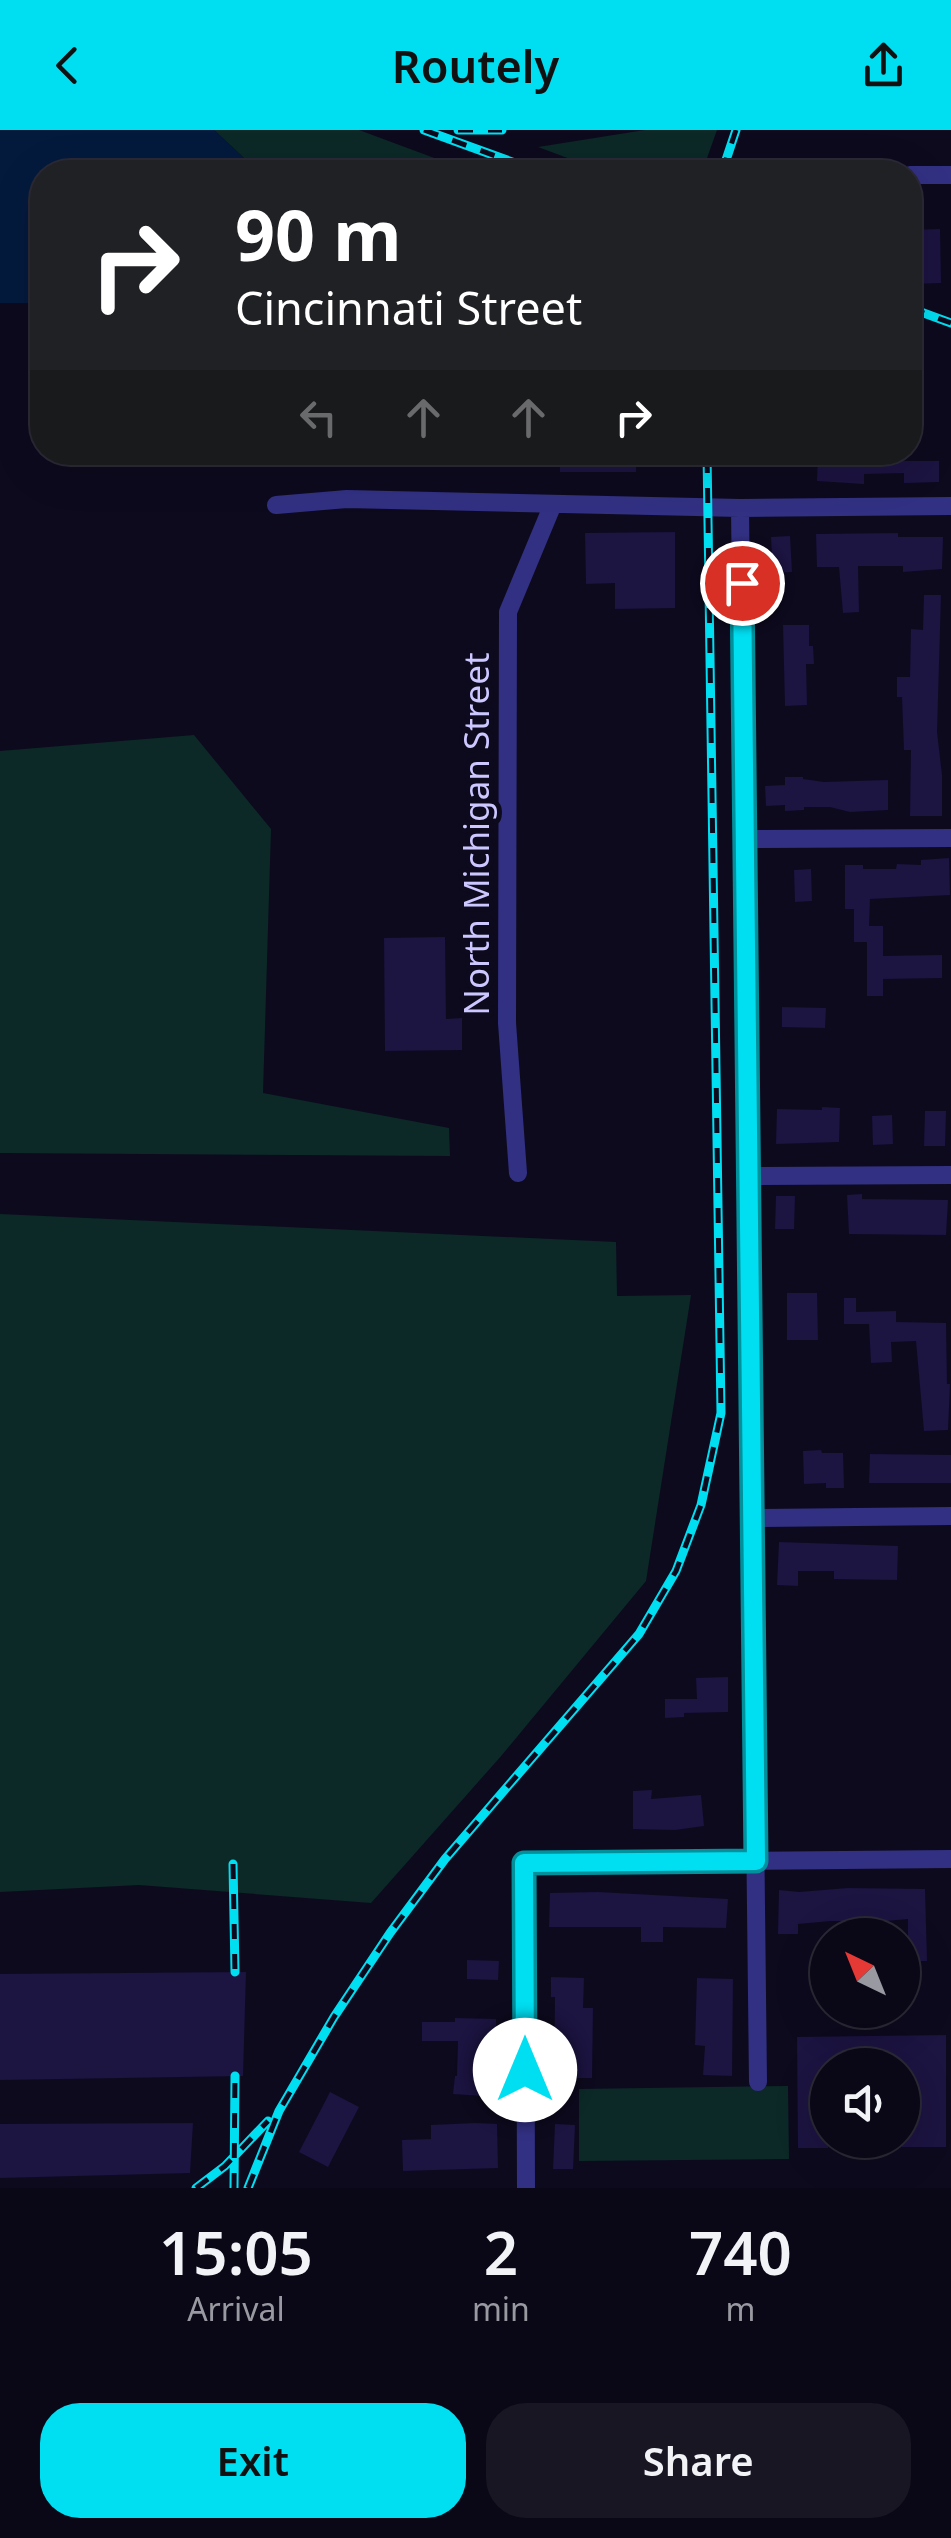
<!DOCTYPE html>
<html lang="en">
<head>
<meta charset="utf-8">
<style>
	:root { --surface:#0a0816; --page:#181623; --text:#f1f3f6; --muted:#999aa1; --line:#2a2935; --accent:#00dff2 }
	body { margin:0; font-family:"Noto Sans",sans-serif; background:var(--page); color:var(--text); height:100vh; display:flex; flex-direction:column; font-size:38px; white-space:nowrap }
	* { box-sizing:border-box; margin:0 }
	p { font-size:32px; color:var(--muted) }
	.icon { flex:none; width:55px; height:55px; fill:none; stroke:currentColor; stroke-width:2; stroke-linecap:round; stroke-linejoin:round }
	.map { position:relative; height:2058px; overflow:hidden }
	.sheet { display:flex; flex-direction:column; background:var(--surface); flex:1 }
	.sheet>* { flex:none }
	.top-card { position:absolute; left:30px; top:30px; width:892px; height:305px; border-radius:40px; box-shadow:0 10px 40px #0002,0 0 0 2px var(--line); background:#202124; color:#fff; overflow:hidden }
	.needle { width:65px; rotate:317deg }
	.buttons { position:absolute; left:810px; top:1788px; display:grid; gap:20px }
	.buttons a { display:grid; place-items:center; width:110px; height:110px; border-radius:50%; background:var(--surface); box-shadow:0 10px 40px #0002,0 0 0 2px var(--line); font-size:50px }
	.pin { position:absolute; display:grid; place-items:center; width:85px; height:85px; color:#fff; margin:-42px; border:5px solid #fff; border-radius:50%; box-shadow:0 2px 10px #0007 }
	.me { position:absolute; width:110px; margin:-55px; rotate:0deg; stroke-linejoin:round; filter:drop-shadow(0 0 8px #0008) }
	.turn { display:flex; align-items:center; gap:35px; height:210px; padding:0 40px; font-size:45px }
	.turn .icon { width:130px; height:130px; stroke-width:2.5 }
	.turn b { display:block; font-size:70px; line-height:85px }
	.lanes { display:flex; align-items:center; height:95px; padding:0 40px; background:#0003; justify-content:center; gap:50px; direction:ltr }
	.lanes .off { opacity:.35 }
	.eta { display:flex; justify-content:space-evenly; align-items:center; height:170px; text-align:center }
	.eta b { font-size:60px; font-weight:600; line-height:70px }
	.button { display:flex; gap:20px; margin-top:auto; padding:20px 40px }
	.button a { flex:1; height:115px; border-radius:40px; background:var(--accent); color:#111; font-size:40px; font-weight:600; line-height:115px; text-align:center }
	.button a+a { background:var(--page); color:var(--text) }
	header { display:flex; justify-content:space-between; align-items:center; height:130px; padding:0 40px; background:var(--accent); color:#111; font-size:45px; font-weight:600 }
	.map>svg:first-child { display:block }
</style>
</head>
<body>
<header><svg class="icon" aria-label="back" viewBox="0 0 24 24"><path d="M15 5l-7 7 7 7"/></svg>Routely<svg class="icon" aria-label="share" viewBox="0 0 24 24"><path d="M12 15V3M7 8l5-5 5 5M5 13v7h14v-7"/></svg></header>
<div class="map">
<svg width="951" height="2058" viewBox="0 0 951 2058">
	<rect width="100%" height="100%" fill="#0d0a1e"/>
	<!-- green -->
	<path fill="#0c2927" d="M214,0h145l113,42h-213z
		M645,0h72l-15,42h-97l-67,-25z
		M194,605l77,94 -8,264 186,35 1,28 -450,-3v-402z
		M0,1084l616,28 1,54 74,-1 -45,286 -144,174 -131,148 -232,-18 -139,7z
		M788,1956l1,73 -210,2v-72z"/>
	<!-- water -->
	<path fill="#041a3d" d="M0,0h214l45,42h-217v131h-42z"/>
	<!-- building -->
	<path fill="#1c1441" d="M940,99l1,54 -31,1v-54z
		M560,322h76v20h-76z
		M818,322h67v9h54v21l-35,1v-10l-40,1v10l-47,-3z
		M675,402v76l-60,1v-26l-29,1 -1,-51z
		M898,403v4h45l-1,32 -39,3v-6h-45l1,46 -16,1 -4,-46h-22l-1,-33z
		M790,406l2,36 -19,1 -2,-36z
		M924,465h17l-4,137 5,43v41h-32l1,-66h-7l-2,-53h-5v-20h13l1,-48 12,1z
		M783,495h26v21h4l1,18h-8l1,41 -22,1z
		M785,647h18v2l21,3 64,-2v30l-38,2 -20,-5h-26v3l-19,1v-6l-19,1 -1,-20 20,-1z
		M949,728l1,37 -80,4 -1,27h14v30l59,-1v23l-59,1v17h-16v-54h-13v-33h-9v-44h18v4h33l1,-5 24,1v-5z
		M811,739l1,32 -17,1 -1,-32z
		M445,807l1,82 16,-1v32l-77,1 -1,-113z
		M782,877l44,1 -1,20 -43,-1z
		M822,977l18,1 -1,34 -63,2 1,-35 45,1z
		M925,981h21l-1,35h-21z
		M892,985l1,29 -20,1 -1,-29z
		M862,1064v5l86,1 -2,35 -97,-1 -2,-39z
		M776,1066h19l-1,33h-19z
		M787,1163h30l1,47h-31z
		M844,1168h12v14l40,-1v11l50,1 1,61h3l-2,46 -24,1 -8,-90 -25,1 1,20 -21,1 -2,-39h-25z
		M821,1320l1,3h21l1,35h-18v-5l-22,1 -1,-33z
		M870,1324l81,1v28h-82z
		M779,1412l119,4 -1,34 -63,-1v-8h-36v15l-21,-1z
		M728,1547v35l-44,1v4l-19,1v-19h32l-1,-21z
		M652,1660l-1,9 50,-4 3,31 -29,4 -42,-1v-38z
		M848,1758l77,1 2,72h-19v-42l-34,3v11h-20l1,-12h-24l-33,3v10h-20l1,-44 20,2z
		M598,1762l130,7 -2,29 -63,-1v15h-22v-15h-92l1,-34z
		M467,1830l32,1 -1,19 -31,-1z
		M246,1842l-3,104 -243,4v-106z
		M551,1847l33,1 -1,30h10l-1,70h-38l1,-81h-4z
		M697,1848l36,1 -1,97 -29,-1 2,-29 -10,-1z
		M455,1888l41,1 3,78 -46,-3 2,-18h2l1,-35h-36v-19h33z
		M946,1905v112h-44v-82h-74v83h-30l-1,-111z
		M330,1962l29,15 -31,60 -29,-15z
		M193,1993l-3,50 -190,5v-54z
		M476,1993l21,1 1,44 -95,3 -1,-31 29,-1v-14z
		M555,1994l20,1 -2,44h-20z"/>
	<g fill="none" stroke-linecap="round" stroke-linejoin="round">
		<!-- minor -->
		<path stroke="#323082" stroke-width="18" d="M910,45h41
			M276,375l71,-6 393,9 211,-2
			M740,378l18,1574
			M745,709l206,-1
			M518,1043l-11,-150 1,-411 45,-108
			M748,1046l203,-1
			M752,1388l199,-2
			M526,2058l-1,-325 426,-4"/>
		<defs>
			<path id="rail" d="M424,0l116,42
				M458,0h44
				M722,42l14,-42
				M910,178l41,15
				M233,1734l2,108
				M196,2058l29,-22 43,-45
				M234,2058l1,-112
				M248,2058l31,-77 55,-94 56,-84 55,-74 194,-225 37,-63 25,-66 20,-92 -14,-961"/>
		</defs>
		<!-- rail casing -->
		<use href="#rail" stroke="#00dff2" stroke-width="9"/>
		<!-- rail -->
		<use href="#rail" stroke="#0d0a1e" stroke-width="5" stroke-dasharray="15" stroke-linecap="butt"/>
	</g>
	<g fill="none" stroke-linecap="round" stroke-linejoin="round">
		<defs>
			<path id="route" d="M525,1940l-1,-207 232,-2 -14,-1278"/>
		</defs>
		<!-- route casing -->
		<use href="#route" stroke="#00919d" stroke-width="25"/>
		<!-- route -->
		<use href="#route" stroke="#00dff2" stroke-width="18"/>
	</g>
	<g text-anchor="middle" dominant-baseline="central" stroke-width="10" stroke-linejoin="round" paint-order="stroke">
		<!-- street labels -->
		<g font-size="35" fill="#ccc7ff" stroke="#0d0a1e">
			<text transform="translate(475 704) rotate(-90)">North Michigan Street</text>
		</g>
	</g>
</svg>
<div class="buttons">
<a><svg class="needle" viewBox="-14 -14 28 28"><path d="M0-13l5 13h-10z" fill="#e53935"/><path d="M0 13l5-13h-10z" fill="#999aa1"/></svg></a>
<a><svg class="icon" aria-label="sound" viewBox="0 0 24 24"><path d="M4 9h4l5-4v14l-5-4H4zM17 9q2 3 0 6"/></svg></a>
</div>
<div class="pin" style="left:742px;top:453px;background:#d93025"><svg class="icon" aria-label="arrive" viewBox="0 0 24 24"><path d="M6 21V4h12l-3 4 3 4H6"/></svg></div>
<svg class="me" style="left:525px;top:1940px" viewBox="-20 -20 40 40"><circle r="19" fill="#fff"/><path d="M0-13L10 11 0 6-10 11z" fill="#00dff2"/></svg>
<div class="top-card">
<div class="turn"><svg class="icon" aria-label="right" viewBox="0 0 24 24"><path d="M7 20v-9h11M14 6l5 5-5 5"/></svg><div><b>90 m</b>Cincinnati Street</div></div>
<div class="lanes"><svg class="icon off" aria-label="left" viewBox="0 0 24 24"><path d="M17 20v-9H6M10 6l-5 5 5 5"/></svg><svg class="icon off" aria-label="ahead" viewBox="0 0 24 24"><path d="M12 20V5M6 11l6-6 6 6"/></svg><svg class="icon off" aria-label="ahead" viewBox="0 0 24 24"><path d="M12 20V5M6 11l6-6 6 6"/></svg><svg class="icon" aria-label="right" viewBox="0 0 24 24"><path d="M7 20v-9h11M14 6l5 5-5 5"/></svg></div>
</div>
</div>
<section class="sheet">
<div class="eta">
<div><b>15:05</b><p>Arrival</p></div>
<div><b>2</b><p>min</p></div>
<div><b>740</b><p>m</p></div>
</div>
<div class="button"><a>Exit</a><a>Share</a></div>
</section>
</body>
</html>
